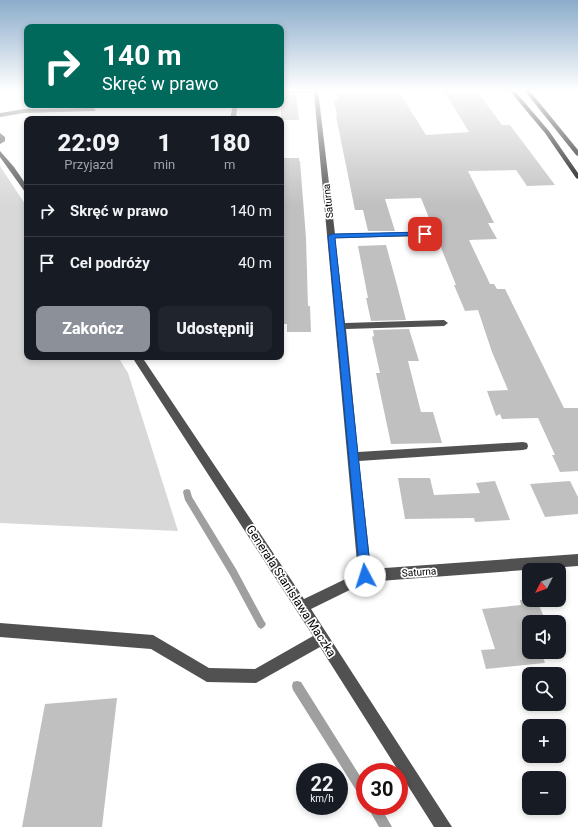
<!DOCTYPE html>
<html lang="pl">
<head>
<meta charset="utf-8">
<style>
	:root { --surface:#171b24; --page:#20242c; --text:#f1f3f6; --muted:#9ea1a6; --line:#363941; --accent:#8c9099 }
	body { margin:0; font-family:Roboto,sans-serif; background:var(--page); color:var(--text); height:100vh; display:flex; flex-direction:column; font-size:15px; white-space:nowrap }
	* { box-sizing:border-box; margin:0 }
	p { font-size:13px; color:var(--muted) }
	.icon { flex:none; width:22px; height:22px; fill:none; stroke:currentColor; stroke-width:2; stroke-linecap:round; stroke-linejoin:round }
	.map { position:relative; flex:1; overflow:hidden }
	.details { position:absolute; left:24px; top:116px; width:260px; height:244px; display:flex; flex-direction:column; background:var(--surface); border-radius:8px; box-shadow:0 2px 6px #0003 }
	.details>* { flex:none }
	.hud { position:absolute; left:24px; top:24px; width:260px; height:84px; border-radius:8px; box-shadow:0 2px 6px #0003; background:#00695c; color:#fff; overflow:hidden }
	.needle { width:26px; rotate:228deg }
	.fabs { position:absolute; left:522px; top:563px; display:grid; gap:8px }
	.fabs a { display:grid; place-items:center; width:44px; height:44px; border-radius:8px; background:var(--surface); box-shadow:0 2px 6px #0003; font-size:20px }
	.speed { position:absolute; left:296px; top:763px; display:flex; gap:8px; font-size:20px; font-weight:700; text-align:center }
	.speed>* { display:grid; place-content:center; width:52px; height:52px; border-radius:50%; background:var(--surface); box-shadow:0 2px 6px #0003; line-height:1 }
	.speed small { font-size:10px; font-weight:400 }
	.speed .limit { border:6px solid #d22; background:#fff; color:#111 }
	.pin { position:absolute; display:grid; place-items:center; width:34px; height:34px; color:#fff; margin:-17px; border-radius:8px; box-shadow:0 2px 6px #0006 }
	.me { position:absolute; width:44px; margin:-22px; rotate:355deg; stroke-linejoin:round; filter:drop-shadow(0 0 3px #0008) }
	.turn { display:flex; align-items:center; gap:14px; height:84px; padding:0 12px; font-size:18px }
	.turn .icon { width:52px; height:52px; stroke-width:2.5 }
	.turn b { display:block; font-size:28px; line-height:34px }
	.eta { display:flex; justify-content:space-evenly; align-items:center; height:68px; text-align:center }
	.eta b { font-size:24px; font-weight:800; line-height:28px }
	.action { display:flex; gap:8px; margin-top:auto; padding:8px 12px }
	.action a { flex:1; height:46px; border-radius:8px; background:var(--accent); color:#fff; font-size:16px; font-weight:800; line-height:46px; text-align:center }
	.action a+a { background:var(--page); color:var(--text) }
	ul { padding:0; list-style:none }
	li { display:flex; align-items:center; gap:12px; height:52px; padding:0 12px; border-top:1px solid var(--line) }
	li div { flex:1 }
	li b { display:block; font-size:15px }
	li em { font-style:normal }
	.map>svg:first-child { display:block }
</style>
</head>
<body>
<div class="map">
<svg width="578" height="827" viewBox="0 0 578 827">
	<rect width="100%" height="100%" fill="#fff"/>
	<!-- green -->
	<path fill="#d8d8d8" d="M0,166l27,41v150h91l10,16 50,158 -178,-8z"/>
	<g fill="none" stroke-linecap="round" stroke-linejoin="round">
		<!-- stream -->
		<path fill="#9f9f9f" fill-rule="evenodd" d="M187,489l3,1 2,7 44,72 28,52 2,3 -2,3 -3,2 -3,-2 -28,-52 -45,-75 -2,-8 1,-2z
			M297,681l4,1 64,102v16l-4,-2 -68,-108 -1,-4 1,-4z
			M367,806h13l12,21h-13z"/>
	</g>
	<!-- building -->
	<path fill="#c0c0c0" d="M476,90l26,35h8l45,60 -28,1 -11,-16 -48,1 26,52h-6l9,16 -28,1 21,44h4l3,5h8l59,119h14v63l-18,1 -8,-17h3l-17,-37 -36,1 -2,-5 -4,2 -9,-25 21,-1 -16,-38 -14,-42 -13,1 -11,-26h2l-35,-87 -36,1 10,32h-27l-5,-21h-8l-19,-94h1l-3,-16h5l-3,-7 63,-1 27,43 43,-3 -25,-41z
		M281,94h15l3,26h-18z
		M281,158h18v3h1l6,77 2,68h2l1,26h-24v-8h-6z
		M386,245l11,40 9,35 -35,1 -5,-23h2l-10,-52z
		M409,329l10,32h-11l13,51h12l9,31 -51,1 -15,-71h4l-8,-36 2,-1 -1,-6z
		M398,478h32l4,17 46,-2 -4,-10 19,-2 15,39 -35,2 -1,-4 -69,1z
		M570,481l8,16v17l-33,3 -15,-33z
		M520,600h17l9,22h-17v30h12l4,11 -59,6 -5,-19 14,-1 -13,-40 39,-4z
		M117,698l-15,129h-80l23,-123z"/>
	<g fill="none" stroke-linecap="round" stroke-linejoin="round">
		<!-- minor -->
		<path fill="#515151" fill-rule="evenodd" d="M318,90l17,144 90,-2 4,2 -4,2 -90,2 10,85 99,-3 4,3 -4,3 -98,3 12,123 165,-10 4,1 1,3 -1,3 -4,1 -164,11 12,108 207,-15v12l-212,16 -55,27 141,218h-18l-114,-180 -64,36 -49,-1 -56,-33 -151,-12v-14l153,12 56,33 46,1 58,-33 -181,-279h10l162,242 54,-26 -44,-480h-33v-2z
			M233,105h4l-1,14h-6z
			M93,108l3,2 -1,1 -71,2 -24,4v-4l24,-4z
			M0,133l5,4v4l-5,3z
			M0,151l14,16 13,19v7l-2,-1 -25,-35z"/>
		<!-- major -->
		<path fill="#000" fill-rule="evenodd" d="M509,90h5l35,41 29,42v6l-2,-1 -31,-45z
			M524,90h5l49,60v6l-2,-1z"/>
	</g>
	<!-- sky -->
	<linearGradient id="sky" x2="0" y2="1"><stop stop-color="#8baccb"/><stop offset="0.44" stop-color="#fff"/><stop offset="1" stop-color="#fff" stop-opacity="0"/></linearGradient>
	<rect width="578" height="206" fill="url(#sky)"/>
	<!-- route -->
	<path fill="#1a73e8" stroke="#114b97" d="M425,232l2,1v2l-92,3 36,338 -2,4 -4,2 -4,-2 -1,-4 -32,-340 4,-2z"/>
	<g text-anchor="middle" dominant-baseline="central" stroke-width="3.5" stroke-linejoin="round" paint-order="stroke">
		<!-- street labels -->
		<g font-size="10" fill="#000" stroke="#fff">
			<text transform="translate(328 201) rotate(-96)">Saturna</text>
			<text transform="translate(419 572) rotate(-4)">Saturna</text>
		</g>
		<!-- near-street labels -->
		<g font-size="12" fill="#000" stroke="#fff">
			<text transform="translate(291 591) rotate(57)">Generała Stanisława Maczka</text>
		</g>
	</g>
</svg>
<div class="fabs">
<a><svg class="needle" viewBox="-14 -14 28 28"><path d="M0-13l5 13h-10z" fill="#e53935"/><path d="M0 13l5-13h-10z" fill="#9ea1a6"/></svg></a>
<a><svg class="icon" aria-label="sound" viewBox="0 0 24 24"><path d="M4 9h4l5-4v14l-5-4H4zM17 9q2 3 0 6"/></svg></a>
<a><svg class="icon" aria-label="search" viewBox="0 0 24 24"><circle cx="10" cy="10" r="6"/><path d="M15 15l6 6"/></svg></a>
<a>+</a>
<a>−</a>
</div>
<div class="speed"><div>22<small>km/h</small></div><div class="limit">30</div></div>
<div class="pin" style="left:425px;top:234px;background:#d93025"><svg class="icon" aria-label="arrive" viewBox="0 0 24 24"><path d="M6 21V4h12l-3 4 3 4H6"/></svg></div>
<svg class="me" style="left:365px;top:576px" viewBox="-20 -20 40 40"><circle r="19" fill="#fff"/><path d="M0-13L10 11 0 6-10 11z" fill="#1a73e8"/></svg>
<div class="hud">
<div class="turn"><svg class="icon" aria-label="right" viewBox="0 0 24 24"><path d="M7 20v-9h11M14 6l5 5-5 5"/></svg><div><b>140 m</b>Skręć w prawo</div></div>
</div>
<section class="details">
<div class="eta">
<div><b>22:09</b><p>Przyjazd</p></div>
<div><b>1</b><p>min</p></div>
<div><b>180</b><p>m</p></div>
</div>
<ul>
<li><svg class="icon" aria-label="right" viewBox="0 0 24 24"><path d="M7 20v-9h11M14 6l5 5-5 5"/></svg><div><b>Skręć w prawo</b></div><em>140 m</em></li>
<li><svg class="icon" aria-label="arrive" viewBox="0 0 24 24"><path d="M6 21V4h12l-3 4 3 4H6"/></svg><div><b>Cel podróży</b></div><em>40 m</em></li>
</ul>
<div class="action"><a>Zakończ</a><a>Udostępnij</a></div>
</section>
</div>
</body>
</html>
